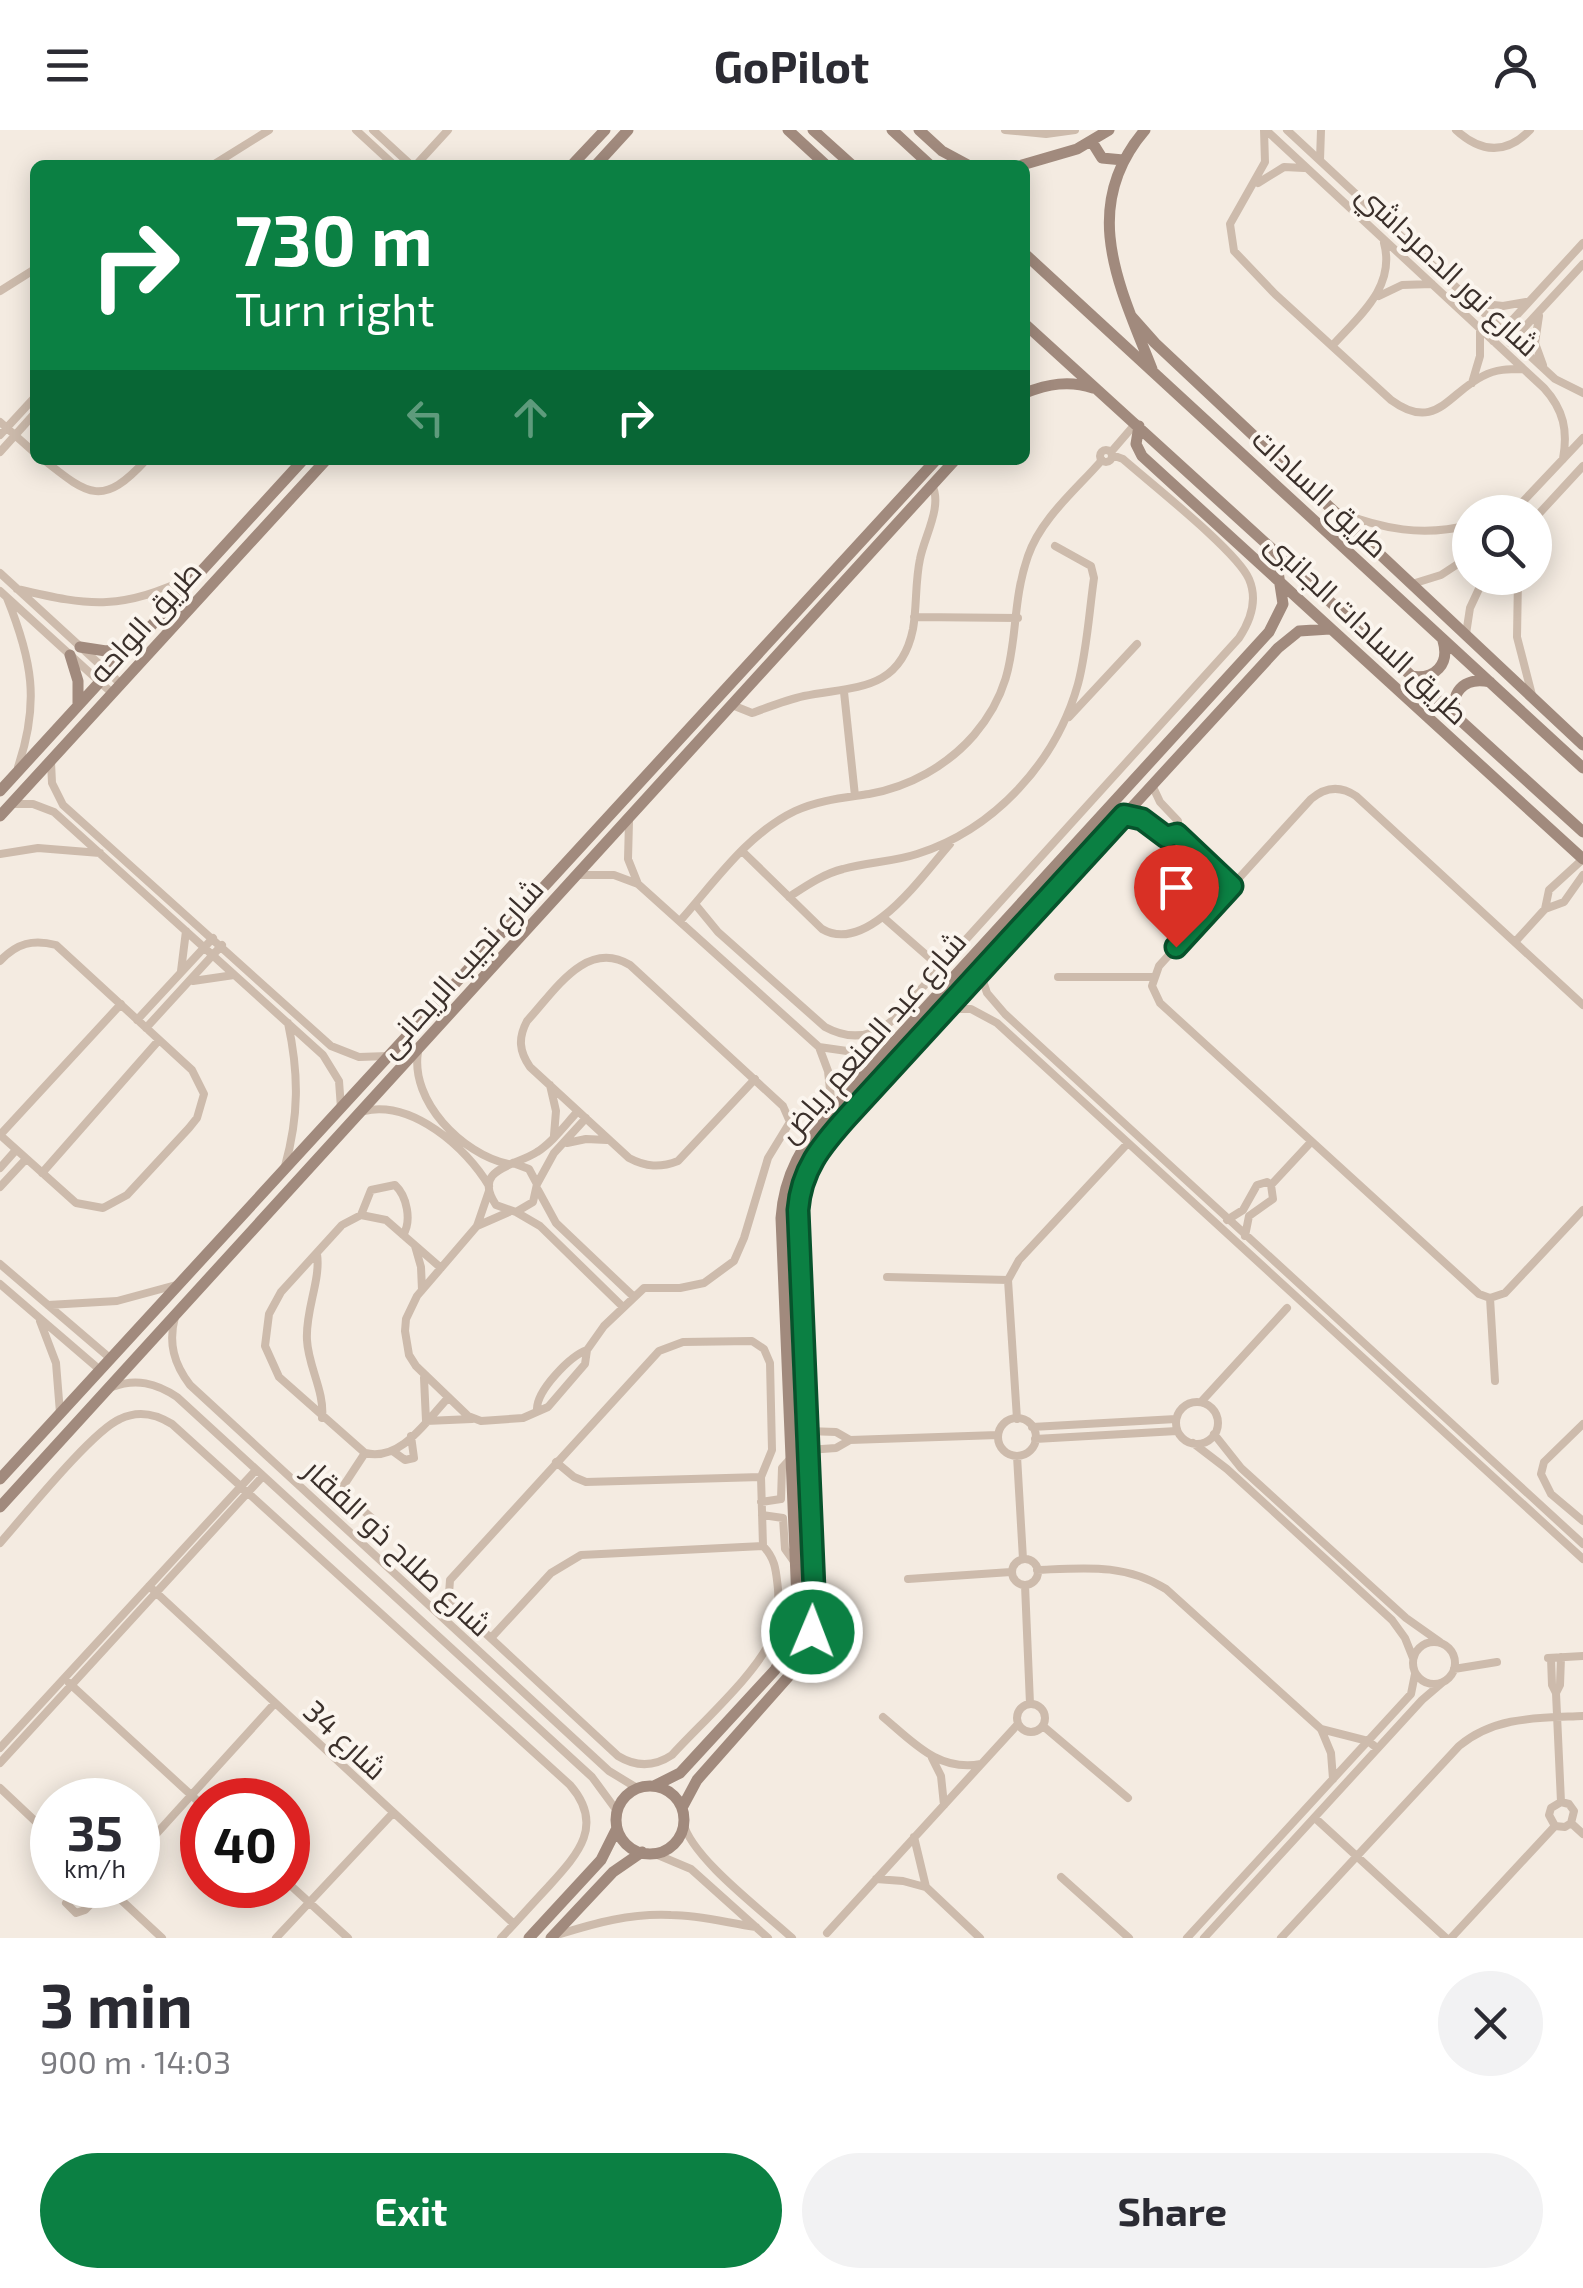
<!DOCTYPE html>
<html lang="en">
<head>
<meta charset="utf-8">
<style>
	:root { --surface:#fff; --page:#f2f2f3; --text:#2b2b33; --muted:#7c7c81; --accent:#0b8043 }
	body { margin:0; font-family:"Exo 2",Cairo,sans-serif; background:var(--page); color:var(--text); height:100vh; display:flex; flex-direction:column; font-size:38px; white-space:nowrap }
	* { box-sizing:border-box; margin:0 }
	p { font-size:32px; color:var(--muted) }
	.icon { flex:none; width:55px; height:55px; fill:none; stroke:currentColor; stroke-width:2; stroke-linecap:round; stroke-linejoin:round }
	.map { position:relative; height:1808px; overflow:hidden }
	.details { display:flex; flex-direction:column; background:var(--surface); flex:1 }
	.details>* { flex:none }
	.hud { position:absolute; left:30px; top:30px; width:1000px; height:305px; border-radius:15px; box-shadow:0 5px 25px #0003; background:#0b8043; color:#fff; overflow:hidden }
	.fabs { position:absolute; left:1452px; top:365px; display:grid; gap:20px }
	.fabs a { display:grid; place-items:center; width:100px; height:100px; border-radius:50%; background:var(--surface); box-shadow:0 5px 25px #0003; font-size:50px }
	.speed { position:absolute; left:30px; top:1648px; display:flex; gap:20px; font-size:50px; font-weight:700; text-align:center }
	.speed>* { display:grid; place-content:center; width:130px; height:130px; border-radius:50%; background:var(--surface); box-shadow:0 5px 25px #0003; line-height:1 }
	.speed small { font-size:25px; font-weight:400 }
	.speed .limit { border:15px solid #d22; background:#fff; color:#111 }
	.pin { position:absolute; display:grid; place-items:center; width:85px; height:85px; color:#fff; margin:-102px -42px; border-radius:50% 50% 50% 0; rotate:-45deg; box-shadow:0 0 10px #0007 }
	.pin .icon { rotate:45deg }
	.me { position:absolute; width:110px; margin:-55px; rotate:1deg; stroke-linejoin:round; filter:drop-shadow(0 0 8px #0008) }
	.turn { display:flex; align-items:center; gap:35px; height:210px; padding:0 40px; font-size:45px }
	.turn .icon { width:130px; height:130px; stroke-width:2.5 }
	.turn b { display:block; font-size:70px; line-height:85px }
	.lanes { display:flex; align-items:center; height:95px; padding:0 40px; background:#0003; justify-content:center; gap:50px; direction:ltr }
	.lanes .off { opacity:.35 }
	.round { display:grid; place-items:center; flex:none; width:105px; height:105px; border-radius:52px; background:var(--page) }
	.overview { display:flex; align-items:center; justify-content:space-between; height:170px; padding:0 40px }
	h1 { font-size:60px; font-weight:700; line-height:75px }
	.primary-button { display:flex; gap:20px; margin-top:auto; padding:20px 40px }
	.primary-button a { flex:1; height:115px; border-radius:60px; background:var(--accent); color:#fff; font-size:40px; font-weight:700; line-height:115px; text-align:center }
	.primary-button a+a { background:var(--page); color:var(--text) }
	header { display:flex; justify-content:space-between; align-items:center; height:130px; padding:0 40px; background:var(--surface); font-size:45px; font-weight:700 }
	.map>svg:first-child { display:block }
</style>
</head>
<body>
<header><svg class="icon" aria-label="menu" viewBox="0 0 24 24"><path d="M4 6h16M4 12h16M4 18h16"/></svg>GoPilot<svg class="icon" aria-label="person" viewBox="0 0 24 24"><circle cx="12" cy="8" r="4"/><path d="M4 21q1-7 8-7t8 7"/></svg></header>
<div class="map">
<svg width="1583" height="1808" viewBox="0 0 1583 1808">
	<rect width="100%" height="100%" fill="#f4ebe1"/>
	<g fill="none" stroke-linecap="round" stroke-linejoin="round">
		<!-- street -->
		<path stroke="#cdbbac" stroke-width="8" d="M356,0l38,35
			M373,0l38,35
			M1005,0l41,4 29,-4
			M1264,0l1,32 -35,62 4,27 41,43 116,106c45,33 57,-7 92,-24 13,-7 26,-7 40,-7
			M1266,0l278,258c20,22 24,43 19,71
			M1287,0l268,249 28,14
			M1456,0c25,23 50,25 74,0
			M1320,30l1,-30
			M213,35l56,-35
			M416,35l32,-35
			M1258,53l26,-16 20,1
			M0,161l35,-22
			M1379,166l23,-11 30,-1
			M1475,173l28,3 23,-4
			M1539,186l-4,27 8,22
			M1493,211l90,-98
			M1510,213l73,-79
			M1332,216c27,-30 64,-59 52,-103
			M1472,253l8,-27v-27
			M0,292l35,31
			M0,305l35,-38
			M1100 326a6 6 0 1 1 12 0a6 6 0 1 1-12 0Z
			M0,322l35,-39
			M1111,322l25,-29
			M44,330c45,36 59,47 102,0
			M1338,382c45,17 84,25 132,13
			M1513,382l70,-74
			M1535,388l48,-52
			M0,443l121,111
			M1518,448l-1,59 15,58
			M1412,454l29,-9 29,-19
			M17,459c76,18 104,21 177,-13
			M0,461l112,102
			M7,468c25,62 33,104 11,169
			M914,487l104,1
			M1466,504l4,-26 14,-30
			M844,562l11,104
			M732,575l20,8c17,-6 34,-13 52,-17 48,-10 96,-3 109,-67 4,-23 2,-47 7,-70 4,-22 23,-53 12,-74
			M1069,587l68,-73
			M51,632l1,21 11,22 268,241 28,11 29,-1
			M1152,655l8,17 18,19 -1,13
			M10,674h23l21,8 269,243 16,26 2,27
			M1124,685l18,4 24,18 11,-3
			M629,691l-1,38 10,25
			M1177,704l55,52
			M742,721l80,78c46,27 102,-56 128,-85
			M0,724l38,-6 62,5
			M577,745h37l24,9 181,163 9,24 4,37
			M789,767c17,-11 34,-23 54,-28 24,-7 50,-7 74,-15 78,-25 139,-92 161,-170 9,-34 11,-71 16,-106l-3,-12 -36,-20
			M695,774l23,28 107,95c24,13 47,11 68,-7l346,-382c12,-18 19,-38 10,-59 -12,-28 -99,-96 -126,-120l-11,-4
			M1545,779l4,-19 34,-31
			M884,788l56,49
			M680,791c34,-38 67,-87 115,-110 24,-11 48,-13 74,-17 40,-7 78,-28 105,-59 53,-62 31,-113 54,-179 13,-38 49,-67 74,-96
			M1515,812l30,-33 19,-7 19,-27
			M0,831c17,-18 33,-22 56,-16l136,125 12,24 -7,24 -8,10 -62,67 -24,13 -27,-5 -76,-68
			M181,841l5,-40
			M980,842l7,21 18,21 578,530
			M1058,847h95
			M193,851l41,-6
			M1583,875l-227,-209c-16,-11 -31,-9 -45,3l-152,167 -7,20 8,17 319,291 11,4 15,-5 78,-83
			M949,879h22l26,14 586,536
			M137,890l76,-82
			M146,898l76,-83
			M819,917l28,4 41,-3
			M418,922c-8,49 44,102 90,112
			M550,955l6,26 -2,24
			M364,981c48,-11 102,36 125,75
			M0,1005l121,-131
			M567,1013l19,-4 21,1
			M513,1033l16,6 8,15 -4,18 -17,10 -20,-7c-25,-37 20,-39 41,-53 16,-10 28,-27 41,-41
			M285,1036c14,-50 14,-92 3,-143
			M0,1038l16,-18
			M42,1043l117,-133
			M537,1054l17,-31 32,-35
			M0,1057l26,-28
			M538,1060l18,33 78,74
			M489,1061l-12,35 -60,70 -11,23 -1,12 4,24 7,11 52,50 13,5 42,-3 25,-11 37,-43 2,-14 17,-24 40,-38h36l24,-5 30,-22 10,-23 24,-80 22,-36 -7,-16 -153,-141c-44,-27 -76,27 -103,56 -9,17 -8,30 3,46l99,91c17,9 31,10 49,3l77,-82
			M516,1082l24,14 83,81
			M361,1085l10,-25 24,-5c12,11 17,36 8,50
			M1227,1090l16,-10 14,-25 10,-3 4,3 40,-43
			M477,1096l32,-14
			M1245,1106l4,-20 24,-17 -2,-14
			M415,1116l6,21 1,23
			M317,1124c4,26 -12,57 -10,86 1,26 18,52 15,78
			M0,1134l111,95
			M441,1138l-55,-48 -25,-5 -19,10 -61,67 -12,22 -4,32 14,31 86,76c36,9 61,-32 83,-55
			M887,1147l121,3
			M0,1154l100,86
			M1490,1168l5,83
			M48,1175l69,-4 59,-16
			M175,1187c-7,26 -1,47 15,68l419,386 28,17
			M40,1191l16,42 4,50
			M752,1211l12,8 6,14 2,87 -11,27 2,69c13,13 13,26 15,43 1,16 0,31 -5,46 -14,37 -73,89 -101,120 -18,12 -36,12 -54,1l-162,-150 -7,-12 1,-14 209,-229 24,-9z
			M424,1248l2,43 46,-2
			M112,1257c24,-9 44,-4 65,10l415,380 25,34
			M1176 1293a21 21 0 1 1 42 0a21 21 0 1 1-42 0Z
			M1201,1272l86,-94
			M537,1280c-1,-19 33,-54 50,-60
			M998 1307a19 19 0 1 1 38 0a19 19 0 1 1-38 0Z
			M1017,1289l-9,-139 11,-20 109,-117
			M1583,1294l-39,38 -3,12 10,20 32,27
			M1032,1297l144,-8
			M807,1301l29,1 14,8
			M1214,1304l27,34 165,150 34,24
			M1035,1309l142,-8
			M1193,1313l34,26 165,151 13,18 8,20
			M808,1320l28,-2 14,-8 148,-5
			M394,1322l11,8 9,-2 -3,-22
			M365,1323l-21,32 -1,8 30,26
			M1017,1326l6,103
			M556,1332l18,15 12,5 175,-5
			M761,1372l20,-3 1,-31 9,-10
			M762,1385l21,3 2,31 10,14
			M0,1413c24,-27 92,-112 120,-124 18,-9 36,-5 52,5l398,361c35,40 8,69 -21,101 -16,17 -32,35 -48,52
			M1012 1442a13 13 0 1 1 26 0a13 13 0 1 1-26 0Z
			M1037,1440c47,-2 88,-7 129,19l155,140 10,24 2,26
			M908,1449l103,-7
			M1025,1455l5,119
			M149,1456l365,338
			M491,1508l60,-65 30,-18 182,-9
			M1413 1533a21 21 0 1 1 42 0a21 21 0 1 1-42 0Z
			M1548,1528l35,-2
			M1551,1528l1,27 4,8 5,109
			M1454,1539l43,-7
			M69,1553l133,122
			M1556,1563l4,-8 1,-28
			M1017 1588a14 14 0 1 1 28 0a14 14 0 1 1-28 0Z
			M883,1587c30,25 55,55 98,47
			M1043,1596l85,72
			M1321,1599l47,12 9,7
			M0,1618l256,-278
			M932,1628l9,18 3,29
			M0,1633l263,-287
			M0,1658l52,49
			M1315,1688l131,120
			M683,1692c8,36 81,90 109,116
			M1571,1693l12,11
			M914,1707l12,50 54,51
			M653,1723l38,16 77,69
			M138,1724l137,-151
			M1061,1747l68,61
			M876,1749l27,2 22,6
			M288,1753l60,55
			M105,1755l57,53
			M66,1773l10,10 9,-3 24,-25
			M827,1803l191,-209
			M557,1805c38,-12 74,-22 114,-20 28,0 57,8 85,12
			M276,1808l117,-125
			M1187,1808l224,-244 4,-20
			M1204,1808l218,-238 21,-18
			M1281,1808l178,-192c36,-30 79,-28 124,-30
			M1451,1808l104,-112 10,1 6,-4 3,-12 -5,-7 -8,-2 -10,6 -2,7 6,11"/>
		<!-- secondary -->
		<path stroke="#a18a7d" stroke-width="11" d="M788,0l38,35
			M813,0l39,35
			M892,0l38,35
			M919,0l23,21 26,14
			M1145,0c-67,78 -25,157 7,239
			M1092,12l10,16 21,2
			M572,35l33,-35
			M596,35l32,-35
			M1022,35l55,-16 32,-19
			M1025,124l558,514
			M1131,186l24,27 428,402
			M1025,194l558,508
			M1025,263c23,-9 44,-13 68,-5
			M1139,296l-3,18 6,12 441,403
			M80,517l26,4 25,-4
			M70,525l8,26v24
			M1411,546c24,4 39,-12 32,-35
			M1458,588c-11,-24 6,-42 32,-36
			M0,661l303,-331
			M0,686l326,-356
			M0,1349l936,-1019
			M0,1377l955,-1047
			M654,1656l26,-13 95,-103 17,-32 5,-37 -16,-383c3,-44 22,-75 51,-108l437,-478 14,-28 -8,-52
			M616 1690a34 34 0 1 1 68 0a34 34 0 1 1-68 0Z
			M682,1678l15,-28 99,-112 16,-36 2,-42 -16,-380c2,-26 9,-46 25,-66l455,-496 21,-17 31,-2
			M529,1808l72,-78 16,-32
			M551,1808l62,-66 29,-20"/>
	</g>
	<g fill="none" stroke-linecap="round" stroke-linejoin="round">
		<defs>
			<path id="route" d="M812,1502l2,-42 -16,-380c3,-40 23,-64 49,-93l277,-302 18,4 24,18 11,-3 55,52 -56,61"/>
		</defs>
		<!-- route casing -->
		<use href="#route" stroke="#07532c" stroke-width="25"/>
		<!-- route -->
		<use href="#route" stroke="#0b8043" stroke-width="18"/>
	</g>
	<g text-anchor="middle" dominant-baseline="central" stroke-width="8" stroke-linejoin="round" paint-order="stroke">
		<!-- street labels -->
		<g font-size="30" fill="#3b302b" stroke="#fbf5ee">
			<text transform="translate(1449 139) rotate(43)">شارع نور الدمرداشي</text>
			<text transform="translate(1321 362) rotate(43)">طريق السادات</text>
			<text transform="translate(144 491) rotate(-48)">طريق الواحه</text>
			<text transform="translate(1368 498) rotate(43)">طريق السادات الجانبى</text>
			<text transform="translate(460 837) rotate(-48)">شارع نجيب الريحانى</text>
			<text transform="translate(871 906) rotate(-49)">شارع عبد المنعم رياض</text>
			<text transform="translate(399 1417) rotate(43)">شارع صلاح ذو الفقار</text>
			<text transform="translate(346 1609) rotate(43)">شارع 34</text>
		</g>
	</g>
</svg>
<div class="fabs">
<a><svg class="icon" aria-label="search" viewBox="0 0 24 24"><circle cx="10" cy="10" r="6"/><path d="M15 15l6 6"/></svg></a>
</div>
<div class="speed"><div>35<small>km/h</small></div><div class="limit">40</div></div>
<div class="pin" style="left:1176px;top:817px;background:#d93025"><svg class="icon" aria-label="arrive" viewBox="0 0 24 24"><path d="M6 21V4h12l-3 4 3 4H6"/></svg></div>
<svg class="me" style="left:812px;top:1502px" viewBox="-20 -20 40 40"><circle r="17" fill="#0b8043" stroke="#fff" stroke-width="3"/><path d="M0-11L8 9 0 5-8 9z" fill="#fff"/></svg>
<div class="hud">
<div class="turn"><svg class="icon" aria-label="right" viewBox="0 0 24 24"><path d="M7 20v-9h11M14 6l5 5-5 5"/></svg><div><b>730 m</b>Turn right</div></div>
<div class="lanes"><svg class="icon off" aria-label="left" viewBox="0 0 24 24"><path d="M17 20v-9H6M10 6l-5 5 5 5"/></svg><svg class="icon off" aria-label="ahead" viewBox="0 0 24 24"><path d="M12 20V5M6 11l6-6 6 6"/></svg><svg class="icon" aria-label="right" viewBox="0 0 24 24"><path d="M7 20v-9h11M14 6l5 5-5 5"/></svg></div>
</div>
</div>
<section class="details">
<div class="overview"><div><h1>3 min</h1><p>900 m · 14:03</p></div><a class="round"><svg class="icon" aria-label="close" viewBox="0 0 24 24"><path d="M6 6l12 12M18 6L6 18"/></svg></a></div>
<div class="primary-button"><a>Exit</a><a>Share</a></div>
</section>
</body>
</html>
